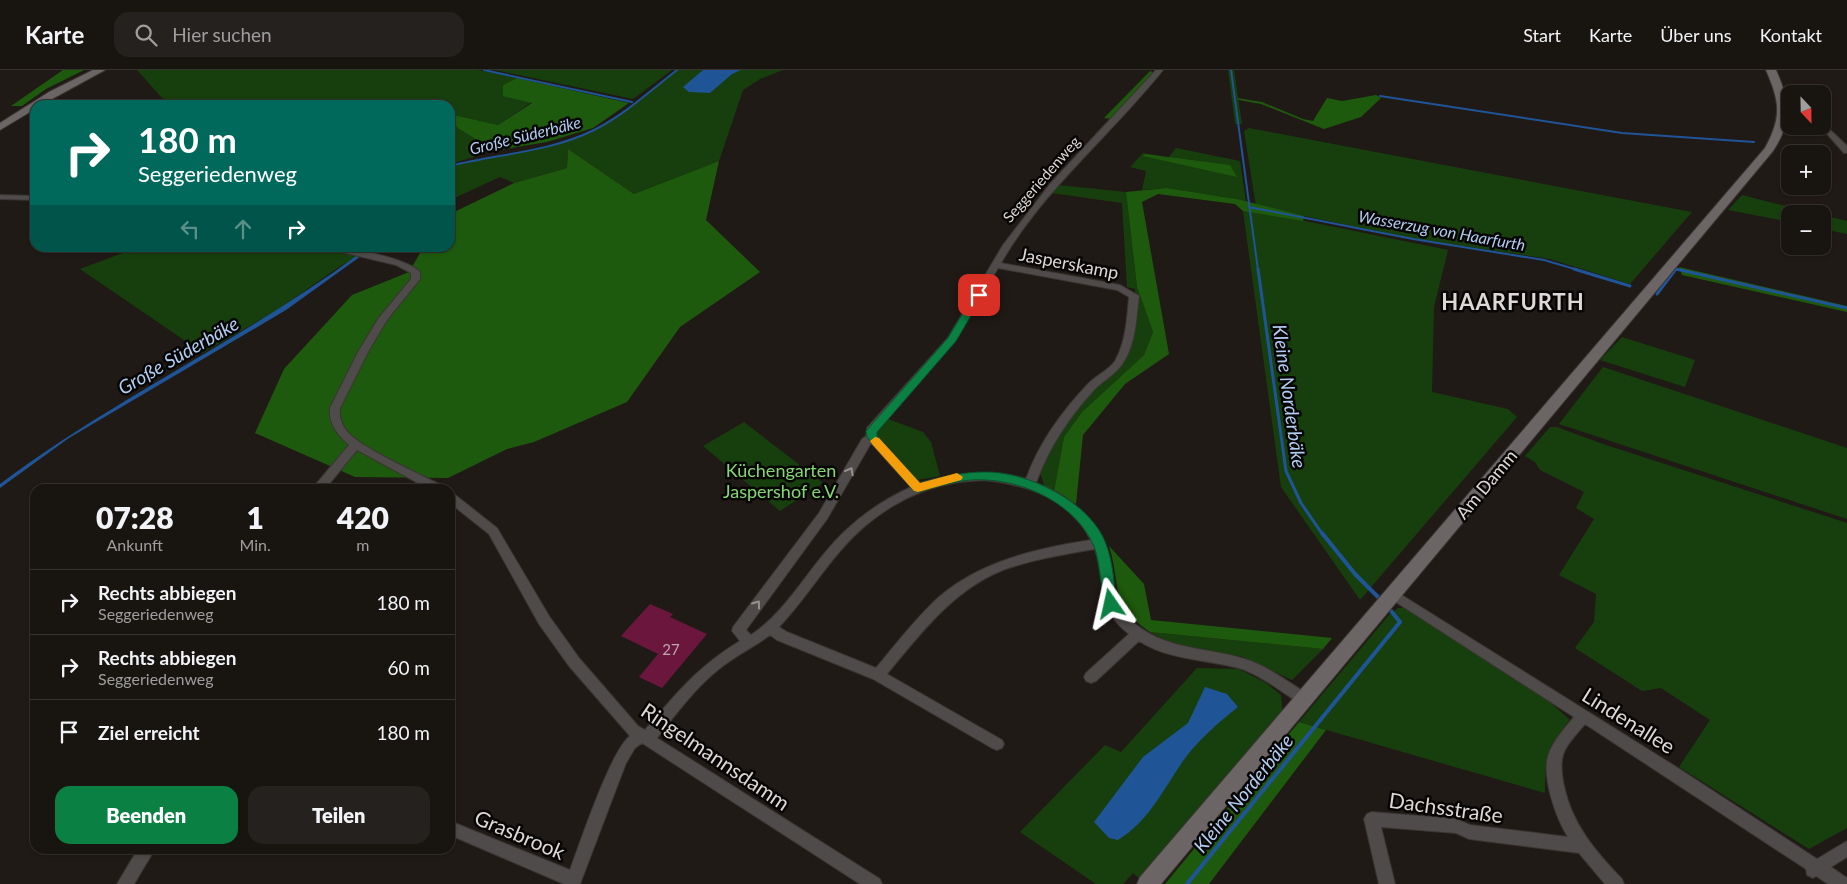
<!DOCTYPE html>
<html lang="de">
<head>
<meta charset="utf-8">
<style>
	:root { --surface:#181410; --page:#25211e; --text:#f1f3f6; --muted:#9f9e9f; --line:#363330; --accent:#0b8043 }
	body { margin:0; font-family:Lato,sans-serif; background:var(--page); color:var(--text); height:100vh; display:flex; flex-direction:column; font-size:19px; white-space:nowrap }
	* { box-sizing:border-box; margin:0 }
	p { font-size:16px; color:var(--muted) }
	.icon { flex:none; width:28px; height:28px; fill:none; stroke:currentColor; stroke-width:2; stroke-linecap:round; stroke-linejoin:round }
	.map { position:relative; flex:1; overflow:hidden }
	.details { position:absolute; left:30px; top:414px; width:425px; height:370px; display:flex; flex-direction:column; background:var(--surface); border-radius:15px; box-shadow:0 1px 4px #0004,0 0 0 1px var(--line) }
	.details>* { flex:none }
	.banner { position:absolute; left:30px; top:30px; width:425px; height:152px; border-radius:15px; box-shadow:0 1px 4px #0004,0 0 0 1px var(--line); background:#00695c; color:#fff; overflow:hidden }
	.needle { width:32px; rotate:158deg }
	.buttons { position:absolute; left:1781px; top:15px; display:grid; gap:10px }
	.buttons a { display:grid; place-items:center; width:50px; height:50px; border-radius:10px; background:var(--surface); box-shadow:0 1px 4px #0004,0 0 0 1px var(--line); font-size:25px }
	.pin { position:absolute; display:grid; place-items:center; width:42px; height:42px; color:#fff; margin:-21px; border-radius:10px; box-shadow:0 2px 8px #0006 }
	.me { position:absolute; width:55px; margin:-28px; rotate:349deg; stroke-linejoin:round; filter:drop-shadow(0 0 4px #0008) }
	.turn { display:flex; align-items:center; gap:18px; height:105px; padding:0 25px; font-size:22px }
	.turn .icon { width:65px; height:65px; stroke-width:2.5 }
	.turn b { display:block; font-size:35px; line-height:42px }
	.lanes { display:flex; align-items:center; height:48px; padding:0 25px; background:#0003; justify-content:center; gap:25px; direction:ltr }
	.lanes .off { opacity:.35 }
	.eta { display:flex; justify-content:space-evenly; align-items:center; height:85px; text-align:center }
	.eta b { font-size:30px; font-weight:800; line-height:35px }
	.button { display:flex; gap:10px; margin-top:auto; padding:10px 25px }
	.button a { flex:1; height:58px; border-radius:15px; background:var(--accent); color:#fff; font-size:20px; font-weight:800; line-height:58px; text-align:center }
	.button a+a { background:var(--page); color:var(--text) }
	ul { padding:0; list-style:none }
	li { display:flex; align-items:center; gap:15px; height:65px; padding:0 25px; border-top:1px solid var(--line) }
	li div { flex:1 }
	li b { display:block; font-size:19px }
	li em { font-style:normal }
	header { display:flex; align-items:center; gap:30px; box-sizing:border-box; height:70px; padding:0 25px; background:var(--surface); border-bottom:1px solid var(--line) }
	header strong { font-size:24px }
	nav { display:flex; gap:28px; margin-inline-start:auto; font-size:18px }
	.search { width:350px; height:45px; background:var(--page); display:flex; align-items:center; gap:12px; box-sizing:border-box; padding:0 18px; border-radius:15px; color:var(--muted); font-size:19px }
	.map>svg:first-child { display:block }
</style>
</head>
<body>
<header>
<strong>Karte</strong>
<div class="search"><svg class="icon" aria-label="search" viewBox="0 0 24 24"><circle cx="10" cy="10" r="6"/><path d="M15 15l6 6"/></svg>Hier suchen</div>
<nav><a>Start</a><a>Karte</a><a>Über uns</a><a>Kontakt</a></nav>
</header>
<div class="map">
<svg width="1847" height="814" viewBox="0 0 1847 814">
	<rect width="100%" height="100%" fill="#201a16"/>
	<!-- green -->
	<path fill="#173f0d" d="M137,0h341l39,8 -14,7 29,17 -34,23 -48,-11v-9h-269l-19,-7z
		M495,0h177l-39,29z
		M678,0h105l-23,9 -17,11 -24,71 -85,33 -66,-45 -1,19 -53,15 -14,-6 -50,23v-34c47,-13 100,-14 144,-36 30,-15 57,-40 84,-60z
		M1228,0h6l8,54h-7z
		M450,53l44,28 -44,13z
		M1249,58l443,84 -62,72 -80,-25 -140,-21 -154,-32 -12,-75z
		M1176,78l64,13 6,41 -79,-14 -25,2 4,-19 -16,-4 13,-14 25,5z
		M1058,115l68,7 11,95 16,45 -9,23 -62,57 -18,25 -10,54 -10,-6 -6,-19 5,-12 37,-48 41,-43 14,-38v-36l-8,-2 -5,-84 -71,-10z
		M1742,125l75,19h-27v8l-62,-12z
		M1243,141h13l192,39 -14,57 -2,85 76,17 9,8 -157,183 -79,-113z
		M1823,145l24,6v13l-24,-5z
		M136,178h199l27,6 -23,13 -62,43 -74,43 -123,-84z
		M1622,267l73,23 -10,27 -85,-27z
		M1603,297l244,81v71l-288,-95z
		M883,347l40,15 8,10 9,34 -29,5 -36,-40v-14z
		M744,352l79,61 -43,28 -77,-65z
		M1550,357h7l46,17 244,79v305l-38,21 -130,-82 31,-47 -49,-32 -19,3 -67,-43 19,-26 2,-28 -37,-19 35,-56 -18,-11 8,-16 -44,-22 -5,-8 -10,-6z
		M1398,538h6l148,92 1,5 17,15c-23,30 -25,36 -25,73l-246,-71 90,-107z
		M1150,562l173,17 -31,31 -49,-23 -69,-12z
		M1197,598l42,1 27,14 15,12 2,21 -140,166 -10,-9 -10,11h-27l-76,-52 85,-87 16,7z"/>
	<!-- forest -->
	<path fill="#1e5a0d" d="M63,0h21l-38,19 -24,17h-11z
		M1150,1l5,2 -42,46 -9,-1z
		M517,8l112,25 -36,25 -46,14 -53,9 -44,-28v-9l48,11 34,-22 -29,-7v-11z
		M1376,25l5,3 -20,19 -37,12 -63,-25 -22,-4 -2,-2 25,4 41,17 10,2 14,-23 15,3z
		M568,79l66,45 85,-33 -13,59 54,52 -80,55 -53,75 -93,40 -27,7 -59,29 -93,-1 -100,-44 29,-64 68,-74 57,-23 14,-24h27v-34l64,-31 53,-15z
		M1145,84l85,11 7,12 -94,-21z
		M1167,118l74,12 63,16 -1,5 -60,-10 -8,-7 -77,-10 -16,8 27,152 -44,30 -42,51 -7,69 -22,-13 10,-54 18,-25 62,-57 9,-23 -16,-45 -11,-95z
		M1679,197l168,39v6l-165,-37z
		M1109,476l35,38 7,36 181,18 -9,11 -173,-17c-42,-30 -28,-44 -41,-86z
		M1299,652l27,8 -117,154h-44z"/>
	<!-- water -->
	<path fill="#1f5497" d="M703,0h38l-9,4 -22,19 -21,-1 -6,-5z
		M363,181h5l-82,59 -217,128 -69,50v-4c116,-87 248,-147 363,-233z
		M1205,617l22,7 11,13c-20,16 -40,33 -55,54 -20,29 -34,60 -65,79l-9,-2 -15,-16 49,-65 45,-34z"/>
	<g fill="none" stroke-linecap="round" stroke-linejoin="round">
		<!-- stream-far2 -->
		<path stroke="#1f5497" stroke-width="2" d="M484,0l148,32
			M1231,0l27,200
			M1380,26l242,37 132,9
			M450,96c47,-12 100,-14 144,-36 30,-15 56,-39 83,-60
			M1249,137l164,32 131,21 34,10
			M362,184l9,-6
			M1675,200h7"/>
		<!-- stream-far1 -->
		<path stroke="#1f5497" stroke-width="3" d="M1258,199l28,202 15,32 22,32
			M1574,199l56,17
			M1676,199l171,39
			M1657,224l19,-25"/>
		<!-- stream -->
		<path stroke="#1f5497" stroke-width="4" d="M1322,463l33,41 26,26
			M1187,814l213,-262 -13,-16"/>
	</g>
	<!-- building -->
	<path fill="#6a163d" d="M650,534l23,10 -3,3 37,17 -45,54 -23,-11 19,-23 -37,-18z"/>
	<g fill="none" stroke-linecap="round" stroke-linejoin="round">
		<defs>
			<path id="street" d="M1156,0h7c-52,65 -120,120 -162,193l119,22 19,11c-3,23 -3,47 -16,67 -7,11 -19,17 -28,26 -26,28 -46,58 -59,94 38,13 68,44 75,82 4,20 1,38 17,53 35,33 75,28 117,41 23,7 42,23 63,35l2,4 -2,4 -5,2 -5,-2c-18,-11 -36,-26 -56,-33 -34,-10 -72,-8 -103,-28l-43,40 -5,2 -5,-2 -2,-4 2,-4 43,-39c-33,-25 -23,-51 -34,-85l-6,1c-29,5 -58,10 -86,20 -50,20 -82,63 -116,104l115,66 2,4 -2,4 -5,2 -5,-2 -119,-69 -96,-39 -7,-5c-16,12 -35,21 -51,34 -24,19 -43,45 -62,69l223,141 2,5h-22l-218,-141 -7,5 -9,15 -46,121h-16l-114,-49v-14l120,49c10,-27 41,-120 60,-134l-61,-70 -30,-42 -50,-90 -39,-31v-10l4,1 43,34 52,88 30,42 59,68 7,4c31,-36 53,-64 95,-89l-8,-10 1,-4 86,-114 43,-74 4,-3 1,-8 81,-90 55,-93 47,-61zM998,198l119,22 12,7c-2,21 -3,45 -14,64 -6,9 -18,14 -26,22 -27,28 -50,60 -63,96 -35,-11 -71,-6 -106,4l-43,-47 -1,-4 79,-91zM871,373l40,44c-35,16 -64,38 -88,68 -22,27 -42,60 -72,80l-5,-5 81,-111zM984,410c44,5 85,18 107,60 -53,8 -110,21 -152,57 -23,21 -43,47 -63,71l-89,-36 -8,-5c23,-24 40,-52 62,-77 28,-33 69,-60 113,-67 10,-2 20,-2 30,-3z
				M1822,52l25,24v7h-3l-24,-27h2z
				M0,125l35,1v4l-35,-1z
				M332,178c17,-2 76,11 88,24v7l-33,41 -19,32 -28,56c-1,8 1,15 6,22 12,17 76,45 97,56l2,3h-16l-72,-39 -32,39h-13l37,-44c-11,-10 -21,-21 -19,-37l28,-56 20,-33 33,-40v-6l-15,-8 -63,-15z
				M1392,519l289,181 136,89 30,-18v16l-16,10 16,11v6h-19l-12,-8 -3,2 -6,-3 -1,-6 -221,-145c-8,10 -19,20 -22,31 -3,10 -1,21 1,31 8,38 31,65 58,93l2,5h-19l-26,-31 -110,-14 -13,-6 -75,-6 14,57h-16l-15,-65 3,-5 5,-2 85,7 13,6 98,12c-12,-19 -26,-59 -20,-81 5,-15 16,-27 26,-39l-186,-120 -2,-3 2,-3z
				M138,779h17l-21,35h-17z"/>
			<path id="secondary" d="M93,0h12l-64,35h-6v4l-35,21v-7l49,-31z
				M1766,0h10c14,32 17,50 -3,81l-612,733h-24l3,-7 625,-729c17,-31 15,-46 1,-78z"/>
		</defs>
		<!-- street casing -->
		<use href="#street" stroke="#3a3531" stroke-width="2"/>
		<!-- secondary casing -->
		<use href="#secondary" stroke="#3a3531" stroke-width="2"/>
		<!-- street -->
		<use href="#street" fill="#4f4b4b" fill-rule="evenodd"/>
		<!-- secondary -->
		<use href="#secondary" fill="#6c6566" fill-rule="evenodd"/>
	</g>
	<!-- one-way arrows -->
	<defs><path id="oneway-chevron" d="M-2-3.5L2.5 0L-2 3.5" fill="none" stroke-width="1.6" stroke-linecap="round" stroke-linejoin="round" transform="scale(1.25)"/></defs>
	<g stroke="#969290">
		<use href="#oneway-chevron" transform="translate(850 401) rotate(-61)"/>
		<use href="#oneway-chevron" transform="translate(757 534) rotate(-54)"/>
	</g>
	<!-- route -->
	<path fill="#0b8043" stroke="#07532c" d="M975,223l8,2 -27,46 -79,91v4l43,47c22,-6 42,-11 64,-11 43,-1 107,30 122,72 7,18 8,41 11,60l-2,4 -4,1 -7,-5c-3,-17 -4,-45 -11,-60 -18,-39 -65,-62 -107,-64 -23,-2 -46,6 -68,12l-4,-1 -47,-54 -1,-6 82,-93z"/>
	<!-- slow -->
	<path fill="#f59e0b" d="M875,367l4,1 41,45 37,-10 6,4 -2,3 -43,12 -4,-1 -42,-47 -2,-3z"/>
	<g text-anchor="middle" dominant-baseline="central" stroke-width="5" stroke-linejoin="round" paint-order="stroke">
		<!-- far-street labels -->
		<g font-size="15" fill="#ddd8d6" stroke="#080605">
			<text transform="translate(1041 109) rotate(-49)">Seggeriedenweg</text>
		</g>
		<!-- number labels -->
		<g font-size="15" fill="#c0a8b0">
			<text x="671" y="579">27</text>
		</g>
		<!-- far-water labels -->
		<g font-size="16" font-style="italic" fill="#b1cdf3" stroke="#080605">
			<text transform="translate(525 65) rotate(-14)">Große Süderbäke</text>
			<text transform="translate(1442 160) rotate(10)">Wasserzug von Haarfurth</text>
		</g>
		<!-- street labels -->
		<g font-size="18" fill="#ddd8d6" stroke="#080605">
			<text transform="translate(1069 193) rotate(11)">Jasperskamp</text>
			<text transform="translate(1486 414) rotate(-50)">Am Damm</text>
		</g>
		<!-- park labels -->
		<g font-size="18" fill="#86d675" stroke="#080605">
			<text x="781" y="400">Küchengarten<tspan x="781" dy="21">Jaspershof e.V.</tspan></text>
		</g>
		<!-- water labels -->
		<g font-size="19" font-style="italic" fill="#b1cdf3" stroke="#080605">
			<text transform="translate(178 285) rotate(-30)">Große Süderbäke</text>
			<text transform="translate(1290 326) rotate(82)">Kleine Norderbäke</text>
			<text transform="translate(1243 723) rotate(-51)">Kleine Norderbäke</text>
		</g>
		<!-- near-street labels -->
		<g font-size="21" fill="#ddd8d6" stroke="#080605">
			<text transform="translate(1629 650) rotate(32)">Lindenallee</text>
			<text transform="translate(716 686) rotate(34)">Ringelmannsdamm</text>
			<text transform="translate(1446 737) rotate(8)">Dachsstraße</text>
			<text transform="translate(520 764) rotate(23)">Grasbrook</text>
		</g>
		<!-- district labels -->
		<g font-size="22" font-weight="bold" letter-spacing="1" fill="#ddd8d6" stroke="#080605">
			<text x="1513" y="231">HAARFURTH</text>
		</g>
	</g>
</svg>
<div class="buttons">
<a><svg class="needle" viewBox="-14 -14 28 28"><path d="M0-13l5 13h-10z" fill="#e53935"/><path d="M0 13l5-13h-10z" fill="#9f9e9f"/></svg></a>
<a>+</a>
<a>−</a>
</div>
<div class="pin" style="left:979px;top:225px;background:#d93025"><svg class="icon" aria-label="arrive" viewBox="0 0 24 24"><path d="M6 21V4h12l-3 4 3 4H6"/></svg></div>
<svg class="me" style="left:1111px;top:534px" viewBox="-20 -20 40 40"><path d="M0-17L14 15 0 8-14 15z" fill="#0b8043" stroke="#fff" stroke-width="4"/></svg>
<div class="banner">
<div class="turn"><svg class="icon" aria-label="right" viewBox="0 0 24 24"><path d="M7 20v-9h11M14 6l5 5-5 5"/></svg><div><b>180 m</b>Seggeriedenweg</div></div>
<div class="lanes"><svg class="icon off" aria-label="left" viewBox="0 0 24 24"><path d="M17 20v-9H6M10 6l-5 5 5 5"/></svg><svg class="icon off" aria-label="ahead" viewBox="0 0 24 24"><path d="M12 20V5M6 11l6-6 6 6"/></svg><svg class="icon" aria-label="right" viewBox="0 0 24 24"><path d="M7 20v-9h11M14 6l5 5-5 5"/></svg></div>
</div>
<section class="details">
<div class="eta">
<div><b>07:28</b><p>Ankunft</p></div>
<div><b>1</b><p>Min.</p></div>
<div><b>420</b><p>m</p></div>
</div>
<ul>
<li><svg class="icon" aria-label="right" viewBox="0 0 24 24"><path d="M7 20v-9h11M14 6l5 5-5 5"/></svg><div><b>Rechts abbiegen</b><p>Seggeriedenweg</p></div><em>180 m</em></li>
<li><svg class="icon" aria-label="right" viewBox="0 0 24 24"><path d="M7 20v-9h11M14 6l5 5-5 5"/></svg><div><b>Rechts abbiegen</b><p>Seggeriedenweg</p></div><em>60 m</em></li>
<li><svg class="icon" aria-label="arrive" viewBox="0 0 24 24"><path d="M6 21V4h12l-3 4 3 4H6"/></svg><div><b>Ziel erreicht</b></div><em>180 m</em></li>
</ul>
<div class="button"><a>Beenden</a><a>Teilen</a></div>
</section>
</div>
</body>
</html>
